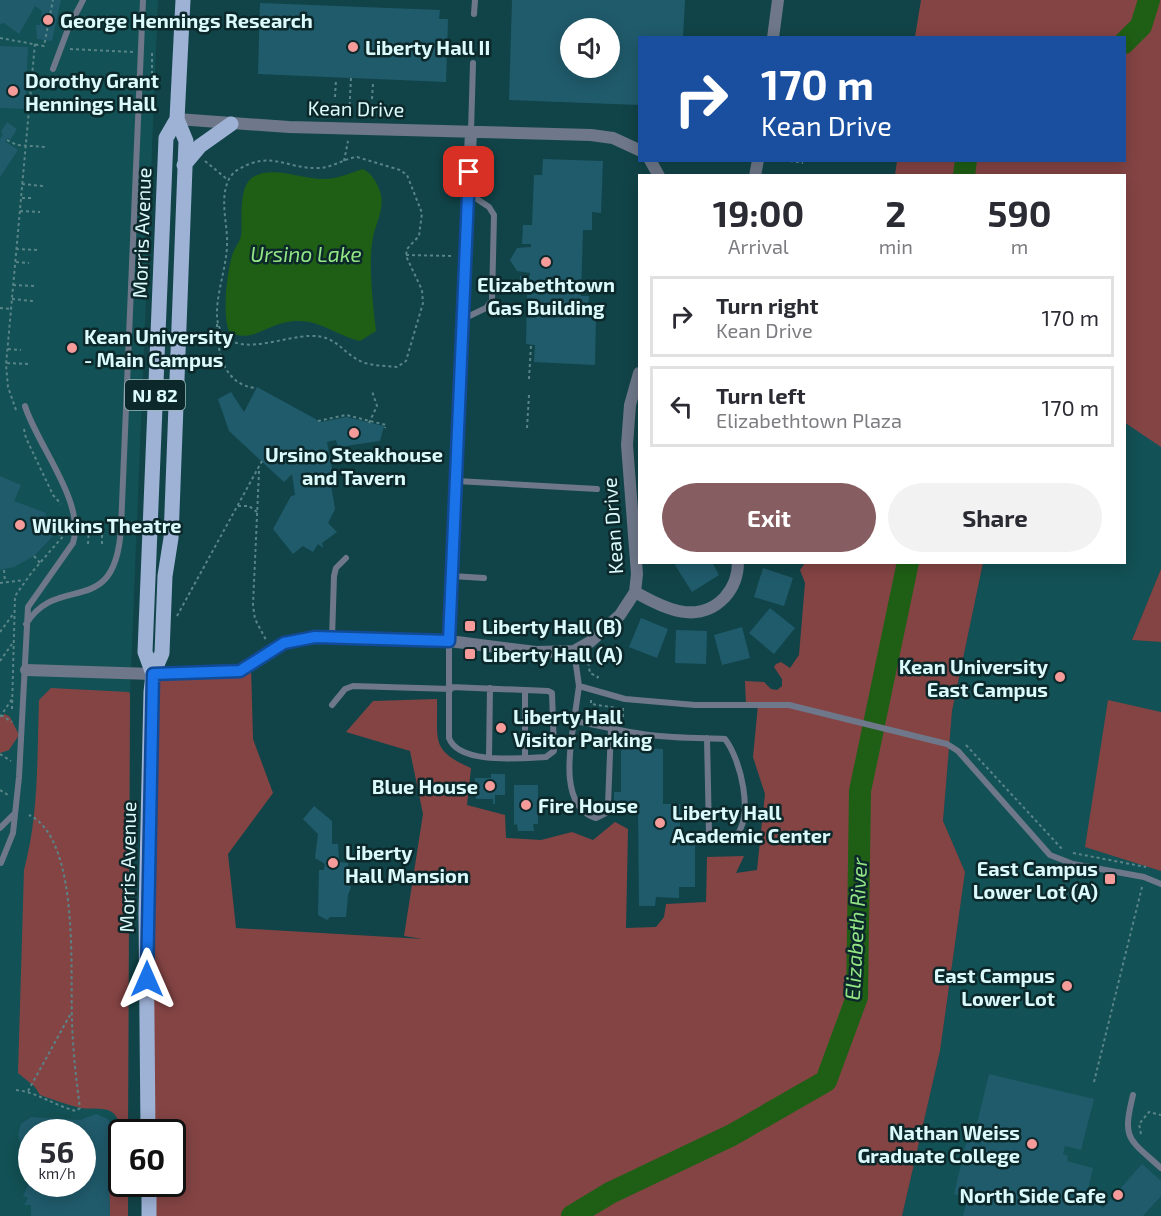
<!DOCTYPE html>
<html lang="en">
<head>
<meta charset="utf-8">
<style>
	:root { --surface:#fff; --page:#f2f2f3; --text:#2b2b33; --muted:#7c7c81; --line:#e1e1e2; --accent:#865d61 }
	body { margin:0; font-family:"Exo 2",sans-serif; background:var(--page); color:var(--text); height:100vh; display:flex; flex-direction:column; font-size:22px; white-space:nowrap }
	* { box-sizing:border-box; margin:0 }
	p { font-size:20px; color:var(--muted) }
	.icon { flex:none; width:33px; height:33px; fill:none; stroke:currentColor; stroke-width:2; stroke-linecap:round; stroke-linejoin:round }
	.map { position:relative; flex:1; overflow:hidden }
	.drawer { position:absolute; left:638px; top:174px; width:488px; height:390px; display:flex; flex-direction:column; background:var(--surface); border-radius:0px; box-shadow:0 3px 15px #0003 }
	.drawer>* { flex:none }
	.banner { position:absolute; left:638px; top:36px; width:488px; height:126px; border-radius:0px; box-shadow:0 3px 15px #0003; background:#1a4fa0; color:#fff; overflow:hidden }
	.buttons { position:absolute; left:560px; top:18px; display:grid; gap:12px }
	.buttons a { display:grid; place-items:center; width:60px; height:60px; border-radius:50%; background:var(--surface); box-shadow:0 3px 15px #0003; font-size:30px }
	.speed { position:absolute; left:18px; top:1119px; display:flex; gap:12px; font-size:30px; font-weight:700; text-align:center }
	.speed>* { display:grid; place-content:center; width:78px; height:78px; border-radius:50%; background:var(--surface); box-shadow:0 3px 15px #0003; line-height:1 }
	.speed small { font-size:15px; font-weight:400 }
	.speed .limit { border:3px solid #111; border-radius:9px; background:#fff; color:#111 }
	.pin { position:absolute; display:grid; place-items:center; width:51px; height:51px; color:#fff; margin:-26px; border-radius:12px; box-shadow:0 3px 9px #0006 }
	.me { position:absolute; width:66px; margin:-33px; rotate:0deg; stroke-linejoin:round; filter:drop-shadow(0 0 4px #0008) }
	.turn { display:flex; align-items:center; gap:21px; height:126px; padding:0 24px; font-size:27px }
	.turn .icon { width:78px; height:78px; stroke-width:2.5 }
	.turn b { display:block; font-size:42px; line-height:51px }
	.eta { display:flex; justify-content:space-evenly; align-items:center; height:102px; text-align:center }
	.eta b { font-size:36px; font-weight:700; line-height:42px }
	.cta { display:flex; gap:12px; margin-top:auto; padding:12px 24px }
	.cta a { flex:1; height:69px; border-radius:36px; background:var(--accent); color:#fff; font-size:24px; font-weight:700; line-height:69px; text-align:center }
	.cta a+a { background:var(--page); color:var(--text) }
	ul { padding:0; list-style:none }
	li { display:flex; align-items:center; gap:18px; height:81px; margin:0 12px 9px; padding:0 12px; border:3px solid var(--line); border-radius:0px }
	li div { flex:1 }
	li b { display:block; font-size:22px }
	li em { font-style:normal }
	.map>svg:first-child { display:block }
</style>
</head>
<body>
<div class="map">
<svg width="1161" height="1216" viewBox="0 0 1161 1216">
	<rect width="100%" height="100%" fill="#114448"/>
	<!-- built -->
	<path fill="#125155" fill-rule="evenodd" d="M0,0h158l-28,695 -2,437h-6v52h6v32h-128zM32,1132h50v52h-50z
		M1161,179v390l-29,71 29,2v574h-259l38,-165 25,-179 -22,-51 9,-110 31,-148 141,-1v-327z"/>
	<!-- green -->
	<path fill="#854444" d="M921,0h240v447l-37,-25v-246l-229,-1 2,-14 227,-1v-122l-209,-1z
		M805,563h178l-31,148 -9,110 22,51 -25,179 -38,165h-753v-32h23v-52h-24l5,-458 86,-3 12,-5 2,73 20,54 -45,61 8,74 187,11 -19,-3 19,-122 -13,-63 -64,-19 27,-31 64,-2c1,42 -7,51 34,69l-4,37 38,10 1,23 35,2 31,-8 21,8 22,-18 13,7 -2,99 30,-1 8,-10 2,-13 40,-2 1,-45 37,-1 -8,17 21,-3 8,-76 -12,-37 5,-52h-12l-1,-24 19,1 7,7 6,1 5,-4v-7l-8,-12 2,-3 5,-2 9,6 9,-13 6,-72 -5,-13z
		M1161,569v73l-29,-2z
		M51,688l78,4 1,3 -2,437h-6c-7,-33 -23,-19 -45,-25 -12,-3 -25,-8 -37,-12l-5,-8 -17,-14 6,-203c15,-56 13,-113 15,-170z
		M1108,700l53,12v159l-76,-24z
		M5,714l5,3 9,18 -10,15 -9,3v-36z
		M121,1138l1,46h6v32h-18l-1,-32 3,-1 -3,-28 8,-7z"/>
	<!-- water -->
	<path fill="#1f5f15" d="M363,169c9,4 16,17 18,26 3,15 -5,28 -8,42 -5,25 0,68 3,94l-16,10c-29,-7 -44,-26 -77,-18 -18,4 -36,21 -54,8 -7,-17 -2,-61 4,-78 2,-6 7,-11 8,-17 2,-15 -4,-52 14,-60 19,-10 48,3 68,3 15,0 27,-6 40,-10z"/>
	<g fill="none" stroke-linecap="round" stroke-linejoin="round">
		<!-- river -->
		<path stroke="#1f5f15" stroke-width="22" d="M1124,43l17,-17 8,-26
			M964,176l2,-16
			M572,1216l38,-23 122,-58 94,-54 31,-84 3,-206 48,-229"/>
	</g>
	<!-- building -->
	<path fill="#205b6c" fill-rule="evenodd" d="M0,0h61l-9,41 -15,-2 -1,-14h4l2,-14 -7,-5 -16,28 -15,-11 -4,1z
		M512,0h173l-2,38h-44v67l-130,-5zM570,28h39v40h-39z
		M260,3l180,7 -1,9h9l-2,63 -188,-8z
		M0,46l28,1 -3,62 -25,-1z
		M7,122l10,7 -7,11 -2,-2 -3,3 13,9 -18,27v-38l3,-5 -2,-2z
		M543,159l60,2 -2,52 -9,-1v18h-9l-2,66h8l-1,16 8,1 -1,52 -61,-3 1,-17 -9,-1 1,-49 -7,-1v-18h10v-3l-13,-2 -7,-11 7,-12 14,-1v-3h-9l1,-19h9l2,-50h8z
		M257,387l64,35 25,-5 38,9 -4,15 -42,6 -2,-7 -9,2 8,42 -4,1 4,24 -7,14 9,9 -15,11 1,5 -5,-4 -5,8 -10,-6 -10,8 -20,-25 18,-33 4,-1 -3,-21 -8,8 -55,-51 -11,-32 13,-7 13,20z
		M0,476l21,9 -7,16 32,12 -6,15 13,8 -19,20 -20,11 -14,3z
		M679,562h33l7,13 -27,17 -17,-27z
		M763,568l30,10 -9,28 -30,-9z
		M770,608l25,20 -21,26 -25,-21z
		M641,618l27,11 -11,29 -28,-11z
		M742,627l8,31 -28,7 -8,-30z
		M676,630l31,1 -1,33 -31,-1z
		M621,747l42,2v55h17v28h15v55h-16v11l-23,-1 -1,9h-16l-1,-101h-24v-13h7z
		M491,774h14v21h-10v9h-2v-5h-16l-2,-2v-19h16z
		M514,785h24v39h-5l1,7h-16l-1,-7 -3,1z
		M314,806l18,15v23h6l1,18 9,1v20l3,4 -3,8 -2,22h-16l-3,3 -9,-5 1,-45h5l1,-6 -10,-6 3,-24 -15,-15z
		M989,1074l105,25 -13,51 -16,-4 -2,8 5,2 -1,5 26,7 -6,25 16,15 39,-44 19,17v15l-18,20h-180l5,-19 -14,-3 13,-54 12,3 1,3 4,-15 -8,-3z
		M96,1114l12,5 6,12v8l-5,9 3,35 -3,1 1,32h-79v-11h-7l4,-7 -5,-2 8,-17 -13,-44 3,-11 10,-7 49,3zM32,1132h50v52h-50z"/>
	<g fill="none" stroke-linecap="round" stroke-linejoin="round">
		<!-- path -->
		<path stroke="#598488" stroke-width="2" stroke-dasharray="3 3" stroke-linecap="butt" d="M0,38l44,8 9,-46
			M70,49l63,3
			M152,53v22h7
			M335,97l1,-17
			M372,99l1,-16
			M349,117l2,-39
			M7,140l10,5 29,2
			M357,157l43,13 7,5 15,38 -3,23 -12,13 -1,7 16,34 1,13 -17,58 -9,6c-10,-1 -22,-1 -32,-4 -23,-8 -26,-28 -55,-27 -24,0 -64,18 -83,2 -6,-5 -9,-12 -10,-20 -1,-25 9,-48 10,-72 1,-19 -6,-40 -1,-59 2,-8 6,-14 13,-18 33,-19 47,0 79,-1 14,0 25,-9 39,-11z
			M784,160l19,3
			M205,161l23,19
			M344,161l4,-20
			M22,184l21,2
			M22,198h12
			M20,211l20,1
			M16,249l21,1
			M406,255l48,1
			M16,262l13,1
			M13,285l21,1
			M12,299l21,2
			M0,308l11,1
			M217,324c0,27 6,61 39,64
			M8,349l13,1
			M7,363l21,1
			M529,379l2,-34
			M16,410l-8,-23 -2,-22 29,-322
			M318,421l28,-6 40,10 -1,3
			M369,423l8,-17 -5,-15
			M527,428l2,-33
			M24,429l2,9 27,57 8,9
			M259,471l-6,134 2,14 11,21
			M238,506h11l8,6
			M45,531l2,-4 15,9
			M88,544l1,-17
			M102,544v-16
			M34,556l7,8
			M4,570l1,12
			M0,583l24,-3
			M177,616l85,-155
			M0,632l14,-19
			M591,658l-3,3 2,12 8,4 -3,3
			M0,661l12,-17
			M591,700v4l26,4
			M623,708v14
			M12,709l3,-113 17,-24 33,-38
			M1,715l11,7
			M0,717l12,-18
			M623,741v6
			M966,745l96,104
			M0,754l11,7
			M0,790l8,5
			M1073,853l73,14
			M1035,866l14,2
			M1094,1082l48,-195
			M16,1090c21,2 39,16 60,21l4,-3c-4,-29 -7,-57 -8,-87 -2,-49 8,-182 -43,-206
			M28,1091l42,-76
			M1141,1134l-2,-10 10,-12 12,3"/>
		<!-- lane -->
		<path stroke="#6e788a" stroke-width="6" d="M474,14l1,-14
			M53,69l15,-40 15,-29
			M471,131l2,-68
			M463,319l23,-11 6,-8 2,-85 -5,-8 -21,-14
			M457,481l140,8
			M452,576l32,2
			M26,624c33,-53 89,-2 95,-96l22,-528
			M449,641v97c10,27 72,20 97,19l8,-6 -2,-58 -4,-2 -97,-4
			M574,651l5,35 -5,35c25,4 50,11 75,14 25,3 51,3 76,4 16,21 29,76 11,97h-21l-6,-3 -2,-95
			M153,674l87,-3 44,-28 31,-6 17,1 2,-62 2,-8 10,-10
			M579,686l46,13 70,6h94l158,39 11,7 92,104 23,9 71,13 17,7
			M525,690v68
			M332,705l13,-16 8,-3 98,3
			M574,721c-4,27 -15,86 22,97l10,-5 2,-8 3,-77
			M489,757l1,-69
			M0,828l14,-14
			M1,863l12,-30 6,-56 9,-170 45,-64c13,-40 -36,-98 -48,-137
			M1133,1095c-11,45 -5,43 28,73"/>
		<!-- street -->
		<path stroke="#6e788a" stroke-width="12" d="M773,38l5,-38
			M177,119l112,8 302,8 22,3 26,12
			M650,160l9,16
			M755,176l3,-16
			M635,592c28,16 63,34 90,5 8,-9 13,-22 13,-35
			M332,638l117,3 87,11 38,-1 16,-9 30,-27 15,-23 2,-18 -10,-129 3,-40 9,-32
			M449,641l22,-510
			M26,670l127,4"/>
		<!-- primary -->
		<path stroke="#9eb2d6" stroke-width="15" d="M184,165l16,-19 31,-22
			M153,674l-8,-22 21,-514 11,-19
			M148,1132l-2,-219 5,-221 2,-18 9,-21 3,-77 6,-38 15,-397 -9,-22 6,-119
			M149,1184v32"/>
	</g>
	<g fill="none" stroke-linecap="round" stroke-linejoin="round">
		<defs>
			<path id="route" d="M147,979l6,-305 87,-3 44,-28 31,-6 134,4 20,-469"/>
		</defs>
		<!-- route casing -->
		<use href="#route" stroke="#114b97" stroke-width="15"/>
		<!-- route -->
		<use href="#route" stroke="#1a73e8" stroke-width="10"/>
	</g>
	<!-- markers -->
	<g fill="#f59b99" stroke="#0d282a" stroke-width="2">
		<circle cx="48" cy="20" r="6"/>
		<circle cx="353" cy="47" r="6"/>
		<circle cx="13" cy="91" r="6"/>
		<circle cx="546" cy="262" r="6"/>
		<circle cx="72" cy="348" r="6"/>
		<circle cx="354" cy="433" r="6"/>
		<circle cx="20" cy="525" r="6"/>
		<rect x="464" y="620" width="12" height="12" rx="3"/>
		<rect x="464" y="648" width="12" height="12" rx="3"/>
		<circle cx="1060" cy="677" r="6"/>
		<circle cx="501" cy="728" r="6"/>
		<circle cx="490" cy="786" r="6"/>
		<circle cx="526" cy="805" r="6"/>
		<circle cx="660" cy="823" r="6"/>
		<circle cx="333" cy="863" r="6"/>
		<rect x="1104" y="873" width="12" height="12" rx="3"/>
		<circle cx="1067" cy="986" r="6"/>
		<circle cx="1032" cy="1144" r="6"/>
		<circle cx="1118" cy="1195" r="6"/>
	</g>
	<g text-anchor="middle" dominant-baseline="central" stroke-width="5" stroke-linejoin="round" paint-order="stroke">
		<!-- shield labels -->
		<rect fill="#0d282a" stroke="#9dbbbd" stroke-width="1.5" x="125" y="380" width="60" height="30" rx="4.5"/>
		<g font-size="18" font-weight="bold" fill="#dbfafc">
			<text x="155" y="395">NJ 82</text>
		</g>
		<!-- poi labels -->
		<g font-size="20" font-weight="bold" fill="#dbfafc" stroke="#0d282a" text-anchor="start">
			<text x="60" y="20">George Hennings Research</text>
			<text x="365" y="47">Liberty Hall II</text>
			<text x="25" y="80">Dorothy Grant<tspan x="25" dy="23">Hennings Hall</tspan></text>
			<text x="546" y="284" text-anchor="middle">Elizabethtown<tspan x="546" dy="23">Gas Building</tspan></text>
			<text x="84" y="336">Kean University<tspan x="84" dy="23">- Main Campus</tspan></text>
			<text x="354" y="454" text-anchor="middle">Ursino Steakhouse<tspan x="354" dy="23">and Tavern</tspan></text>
			<text x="32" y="525">Wilkins Theatre</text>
			<text x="482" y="626">Liberty Hall (B)</text>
			<text x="482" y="654">Liberty Hall (A)</text>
			<text x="1048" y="666" text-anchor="end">Kean University<tspan x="1048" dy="23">East Campus</tspan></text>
			<text x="513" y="716">Liberty Hall<tspan x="513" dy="23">Visitor Parking</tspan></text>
			<text x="478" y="786" text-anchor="end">Blue House</text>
			<text x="538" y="805">Fire House</text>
			<text x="672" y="812">Liberty Hall<tspan x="672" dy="23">Academic Center</tspan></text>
			<text x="345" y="852">Liberty<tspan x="345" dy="23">Hall Mansion</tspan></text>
			<text x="1098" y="868" text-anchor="end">East Campus<tspan x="1098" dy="23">Lower Lot (A)</tspan></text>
			<text x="1055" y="975" text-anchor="end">East Campus<tspan x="1055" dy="23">Lower Lot</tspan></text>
			<text x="1020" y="1132" text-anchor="end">Nathan Weiss<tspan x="1020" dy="23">Graduate College</tspan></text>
			<text x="1106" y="1195" text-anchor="end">North Side Cafe</text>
		</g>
		<!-- street labels -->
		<g font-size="20" fill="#dbfafc" stroke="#0d282a">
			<text transform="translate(356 108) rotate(1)">Kean Drive</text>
			<text transform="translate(141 233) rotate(-88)">Morris Avenue</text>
			<text transform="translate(612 526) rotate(-94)">Kean Drive</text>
			<text transform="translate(127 867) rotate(-89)">Morris Avenue</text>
		</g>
		<!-- water labels -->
		<g font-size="21" font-style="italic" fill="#93e685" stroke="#0d282a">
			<text x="306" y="253">Ursino Lake</text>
			<text transform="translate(855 929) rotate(-87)">Elizabeth River</text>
		</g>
	</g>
</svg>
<div class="buttons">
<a><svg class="icon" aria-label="sound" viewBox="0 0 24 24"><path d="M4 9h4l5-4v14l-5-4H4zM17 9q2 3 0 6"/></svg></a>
</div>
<div class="speed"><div>56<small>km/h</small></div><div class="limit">60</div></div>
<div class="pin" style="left:469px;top:172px;background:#d93025"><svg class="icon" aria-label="arrive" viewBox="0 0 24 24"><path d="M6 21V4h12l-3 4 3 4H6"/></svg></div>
<svg class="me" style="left:147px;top:979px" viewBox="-20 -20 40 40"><path d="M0-17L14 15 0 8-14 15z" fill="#1a73e8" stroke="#fff" stroke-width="4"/></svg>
<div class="banner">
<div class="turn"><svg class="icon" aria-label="right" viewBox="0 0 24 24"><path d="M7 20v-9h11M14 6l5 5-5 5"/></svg><div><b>170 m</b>Kean Drive</div></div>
</div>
<section class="drawer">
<div class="eta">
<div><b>19:00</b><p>Arrival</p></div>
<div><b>2</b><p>min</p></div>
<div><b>590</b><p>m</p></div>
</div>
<ul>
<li><svg class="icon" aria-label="right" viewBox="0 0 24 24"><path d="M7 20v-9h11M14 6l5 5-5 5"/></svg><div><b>Turn right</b><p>Kean Drive</p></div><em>170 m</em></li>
<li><svg class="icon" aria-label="left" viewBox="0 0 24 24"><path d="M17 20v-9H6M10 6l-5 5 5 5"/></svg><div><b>Turn left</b><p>Elizabethtown Plaza</p></div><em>170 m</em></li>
</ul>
<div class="cta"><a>Exit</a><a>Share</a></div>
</section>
</div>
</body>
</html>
